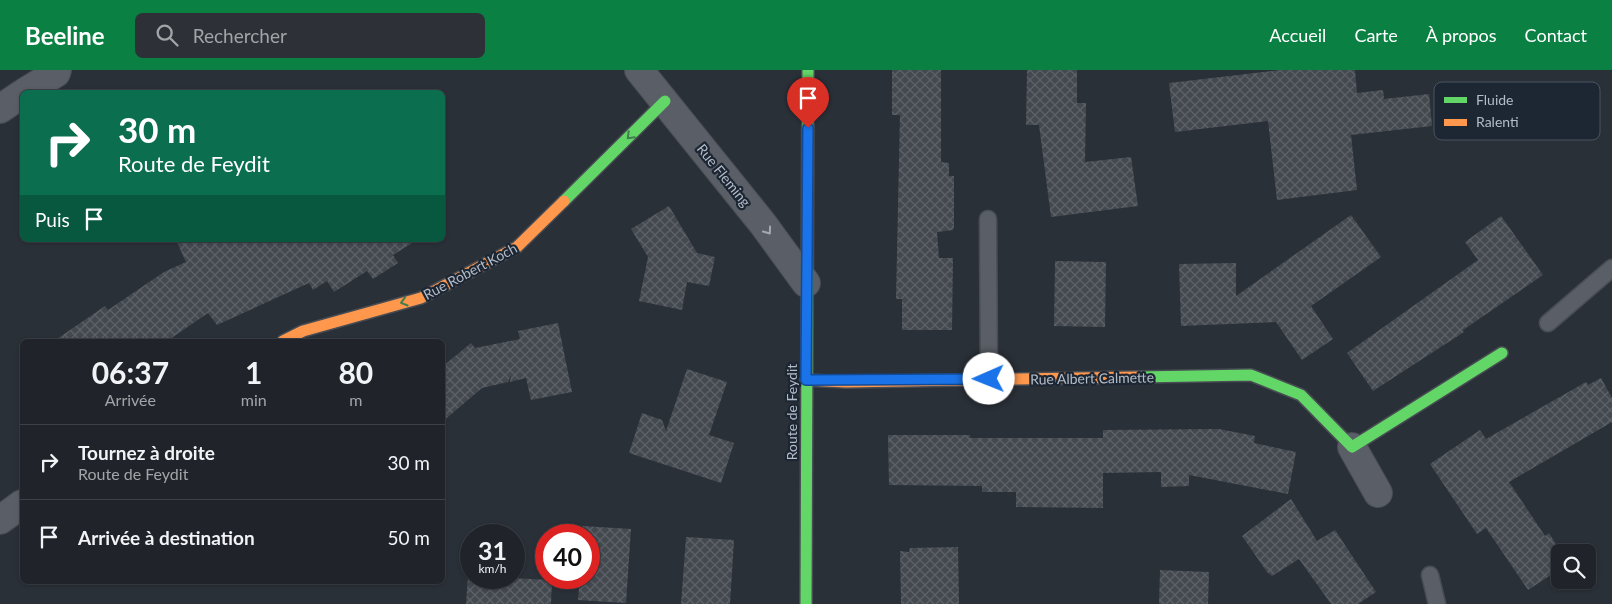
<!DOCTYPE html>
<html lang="fr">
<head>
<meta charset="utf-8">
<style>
	:root { --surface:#20242a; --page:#2d3036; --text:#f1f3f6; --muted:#a2a4a8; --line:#3d4147; --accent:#0b8043 }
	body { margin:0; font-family:Lato,sans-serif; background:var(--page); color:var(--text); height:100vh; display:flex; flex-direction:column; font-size:19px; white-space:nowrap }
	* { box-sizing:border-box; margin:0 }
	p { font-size:16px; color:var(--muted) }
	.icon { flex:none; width:28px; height:28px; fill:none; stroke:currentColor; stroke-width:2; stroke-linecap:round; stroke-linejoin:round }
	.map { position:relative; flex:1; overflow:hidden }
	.sheet { position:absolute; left:20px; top:269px; width:425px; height:245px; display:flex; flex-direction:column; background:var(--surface); border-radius:8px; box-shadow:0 1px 4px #0004,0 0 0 1px var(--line) }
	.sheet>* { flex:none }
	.top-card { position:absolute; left:20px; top:20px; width:425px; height:152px; border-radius:8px; box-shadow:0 1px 4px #0004,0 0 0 1px var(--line); background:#0b6e4f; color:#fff; overflow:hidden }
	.tools { position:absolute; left:1551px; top:474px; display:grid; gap:10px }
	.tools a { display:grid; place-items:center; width:45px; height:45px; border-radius:8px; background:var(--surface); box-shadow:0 1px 4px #0004,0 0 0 1px var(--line); font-size:25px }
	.speed { position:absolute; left:460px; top:454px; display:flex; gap:10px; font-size:25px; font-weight:700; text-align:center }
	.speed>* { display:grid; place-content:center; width:65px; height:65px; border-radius:50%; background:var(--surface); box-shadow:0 1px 4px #0004,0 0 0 1px var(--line); line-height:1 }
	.speed small { font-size:12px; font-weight:400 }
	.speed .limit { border:8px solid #d22; background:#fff; color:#111 }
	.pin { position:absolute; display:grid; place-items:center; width:42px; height:42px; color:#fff; margin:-51px -21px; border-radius:50% 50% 50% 0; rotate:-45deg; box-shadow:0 0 5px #0007 }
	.pin .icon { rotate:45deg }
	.me { position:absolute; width:55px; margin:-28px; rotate:269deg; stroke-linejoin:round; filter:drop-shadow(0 0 4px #0008) }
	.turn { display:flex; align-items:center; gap:18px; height:105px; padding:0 15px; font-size:22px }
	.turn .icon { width:65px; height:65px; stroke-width:2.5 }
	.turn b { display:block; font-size:35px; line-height:42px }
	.then { display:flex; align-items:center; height:48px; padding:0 15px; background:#0003; gap:10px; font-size:19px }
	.eta { display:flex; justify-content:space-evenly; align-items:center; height:85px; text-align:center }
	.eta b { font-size:30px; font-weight:700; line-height:35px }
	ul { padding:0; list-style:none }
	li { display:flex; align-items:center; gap:15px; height:75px; padding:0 15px; border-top:1px solid var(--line) }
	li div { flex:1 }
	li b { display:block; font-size:19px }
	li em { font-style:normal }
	header { display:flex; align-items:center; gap:30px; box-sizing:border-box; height:70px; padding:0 25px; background:var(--accent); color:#fff }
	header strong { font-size:24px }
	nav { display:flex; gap:28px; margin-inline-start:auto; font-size:18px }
	.search { width:350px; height:45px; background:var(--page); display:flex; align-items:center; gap:12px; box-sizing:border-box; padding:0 18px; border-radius:8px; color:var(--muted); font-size:19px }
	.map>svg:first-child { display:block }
</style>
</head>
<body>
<header>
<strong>Beeline</strong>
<div class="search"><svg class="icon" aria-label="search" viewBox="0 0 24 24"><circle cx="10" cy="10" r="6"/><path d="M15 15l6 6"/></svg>Rechercher</div>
<nav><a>Accueil</a><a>Carte</a><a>À propos</a><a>Contact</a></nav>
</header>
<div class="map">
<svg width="1612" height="534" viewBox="0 0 1612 534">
	<defs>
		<pattern id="building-cross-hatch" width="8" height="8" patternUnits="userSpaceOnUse" patternTransform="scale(1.25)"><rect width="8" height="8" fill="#444950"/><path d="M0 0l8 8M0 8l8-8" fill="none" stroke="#5d6168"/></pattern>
	</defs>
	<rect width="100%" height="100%" fill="#2a3038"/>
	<!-- building -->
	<path fill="url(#building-cross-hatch)" d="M892,0h49v92l8,1v13h5v51l-1,3 -16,2 2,26h14l-1,72h-50v-31h-6l4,-184h-8z
		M1027,0h50v33h9l-1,59 46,-5 7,49 -87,11 -12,-92h-13z
		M1280,0h75l2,23 26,-3 1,9 45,-5 3,32 -81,9 6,55 -80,10 -9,-79 -93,11 -6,-49z
		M669,136l28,47 18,4 -6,29 -22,-4 -5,28 -43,-9 9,-44 -17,-28z
		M1351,145l30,42 -70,49 22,33 -31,21 -26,-38 -95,4 -2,-62 57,-1v33z
		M1501,146l42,59 -80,55 1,2 -91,59 -26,-38 131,-93 -13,-18z
		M176,170h241l-24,15 5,8 -25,16 -6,-8 -33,21 -7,-11 -14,9 -4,-7 -92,42 -9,-12 -41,28h-113l51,-35 3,4 56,-38 22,-10z
		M1055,191l51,1 -1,65 -51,-1z
		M558,253l14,69 -41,8 -5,-22 -16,4 1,-7 -3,7 -26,6 -40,34v-55l29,-24 4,5 45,-9 -2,-8z
		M687,299l40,13 -18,53 25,8 -13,40 -92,-30 13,-40 20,7 4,11z
		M1601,308l11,20v24l-103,60 36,54 4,-3 12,19 -1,17 -32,21 -42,-62 -9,6 -47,-70 50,-34 6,9 100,-57 2,3z
		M1219,359l36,7 -1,7 42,9 -8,42 -99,-19v11l-28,1v-15l-58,1v35l-87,-1v-15h-34v-6l-93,-1 -1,-50h82v3h133v-8z
		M1291,429l26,42 18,-11 41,62 -18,12h-27l-32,-45 -27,17 -5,-4 -25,-36z
		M583,456l48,3 -5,74 -48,-3 2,-22h9v-43h-7z
		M686,467l48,3 -4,64h-49z
		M958,477l1,57h-58l-1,-53 9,1 1,-4z
		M1160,500l49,2 -1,32h-49z
		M468,506l84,4 -1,24h-85z"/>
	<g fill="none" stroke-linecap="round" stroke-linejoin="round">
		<defs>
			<path id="lane" d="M988,149l1,160
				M1548,253l64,-55
				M1430,505l7,29"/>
			<path id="street" d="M639,0l124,154 43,59
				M25,22l31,-19 1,-3
				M0,39l22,-15
				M1352,377l26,46
				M0,450l22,-16"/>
			<path id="fast" d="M564,131l101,-100
				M1139,307l112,-2 50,20 51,52 150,-94
				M806,534l2,-534"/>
			<path id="slow" d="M283,271l20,-10 118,-33 96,-51 47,-46
				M806,310l40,2 293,-5"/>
		</defs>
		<!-- lane casing -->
		<use href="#lane" stroke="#484c53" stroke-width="19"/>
		<!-- street casing -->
		<use href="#street" stroke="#484c53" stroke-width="30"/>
		<!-- fast casing -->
		<use href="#fast" stroke="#484c53" stroke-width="14"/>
		<!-- slow casing -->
		<use href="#slow" stroke="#484c53" stroke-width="14"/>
		<!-- lane -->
		<use href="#lane" stroke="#5a5e66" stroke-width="16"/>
		<!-- street -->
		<use href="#street" stroke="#5a5e66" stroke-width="28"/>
		<!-- fast -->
		<use href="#fast" stroke="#63d668" stroke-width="11"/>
		<!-- slow -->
		<use href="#slow" stroke="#ff974d" stroke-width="11"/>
	</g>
	<!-- one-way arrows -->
	<defs><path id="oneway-chevron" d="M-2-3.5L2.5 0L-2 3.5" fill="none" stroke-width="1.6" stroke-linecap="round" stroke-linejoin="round" transform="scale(1.25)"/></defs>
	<g stroke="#407e4e">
		<use href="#oneway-chevron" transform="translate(630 66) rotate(135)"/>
		<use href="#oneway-chevron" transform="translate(404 232) rotate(164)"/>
	</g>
	<use stroke="#a2a9b5" href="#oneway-chevron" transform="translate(768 161) rotate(54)"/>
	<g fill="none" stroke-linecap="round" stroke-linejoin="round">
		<defs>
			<path id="route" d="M808,58l-2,252 183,-1"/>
		</defs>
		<!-- route casing -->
		<use href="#route" stroke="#114b97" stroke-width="12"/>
		<!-- route -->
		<use href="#route" stroke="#1a73e8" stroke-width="9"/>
	</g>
	<g text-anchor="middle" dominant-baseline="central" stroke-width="4.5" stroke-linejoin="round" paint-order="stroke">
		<!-- street labels -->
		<g font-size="14" fill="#b4bcc9" stroke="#1d2633">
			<text transform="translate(724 105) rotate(51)">Rue Fleming</text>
			<text transform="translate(470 201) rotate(-28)">Rue Robert Koch</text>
			<text transform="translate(1092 308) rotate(-1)">Rue Albert Calmette</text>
			<text transform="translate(791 342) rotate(-90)">Route de Feydit</text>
		</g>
	</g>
	<!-- legend -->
	<rect x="1434" y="12" width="166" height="58" rx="8" fill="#1d2633" stroke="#4a5360" stroke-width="1"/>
	<rect x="1444" y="27" width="23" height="6" fill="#63d668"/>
	<rect x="1444" y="49" width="23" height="7" fill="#ff974d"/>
	<g font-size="14" fill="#b4bcc9">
		<text x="1476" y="35">Fluide</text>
		<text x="1476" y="57">Ralenti</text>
	</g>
</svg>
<div class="tools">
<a><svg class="icon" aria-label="search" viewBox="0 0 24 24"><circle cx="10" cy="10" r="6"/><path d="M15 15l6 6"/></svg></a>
</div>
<div class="speed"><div>31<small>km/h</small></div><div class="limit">40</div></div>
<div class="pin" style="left:808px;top:58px;background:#d93025"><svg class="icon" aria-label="arrive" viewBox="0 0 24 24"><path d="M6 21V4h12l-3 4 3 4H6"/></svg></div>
<svg class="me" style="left:989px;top:309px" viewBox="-20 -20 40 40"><circle r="19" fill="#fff"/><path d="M0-13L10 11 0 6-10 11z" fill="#1a73e8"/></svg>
<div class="top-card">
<div class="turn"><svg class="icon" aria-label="right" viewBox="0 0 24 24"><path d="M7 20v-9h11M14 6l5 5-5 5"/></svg><div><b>30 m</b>Route de Feydit</div></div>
<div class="then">Puis<svg class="icon" aria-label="arrive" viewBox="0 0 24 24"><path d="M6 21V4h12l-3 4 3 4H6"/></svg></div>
</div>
<section class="sheet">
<div class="eta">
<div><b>06:37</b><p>Arrivée</p></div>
<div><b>1</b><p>min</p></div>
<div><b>80</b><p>m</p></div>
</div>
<ul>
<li><svg class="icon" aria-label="right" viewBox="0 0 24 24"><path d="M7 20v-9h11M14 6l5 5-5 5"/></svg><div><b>Tournez à droite</b><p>Route de Feydit</p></div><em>30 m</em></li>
<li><svg class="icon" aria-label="arrive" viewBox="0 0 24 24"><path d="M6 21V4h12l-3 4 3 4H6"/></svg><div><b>Arrivée à destination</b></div><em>50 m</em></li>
</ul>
</section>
</div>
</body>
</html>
